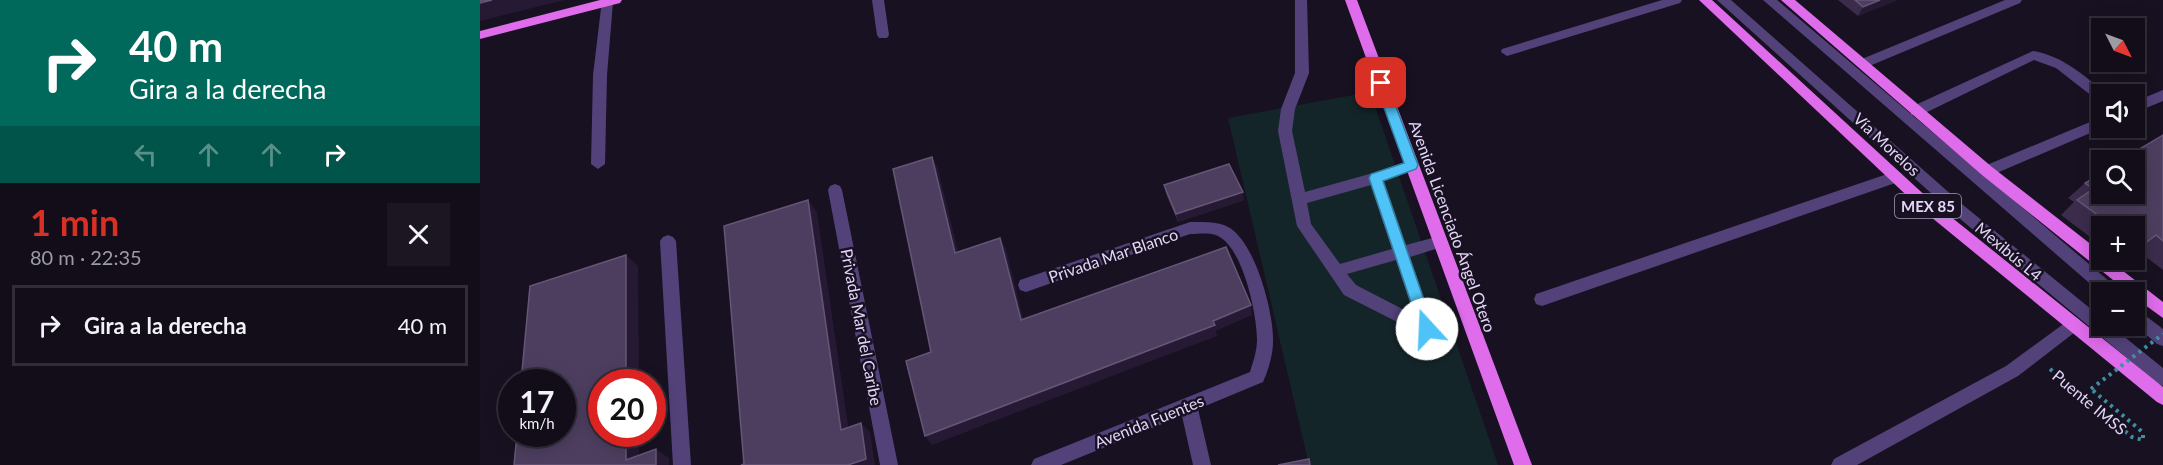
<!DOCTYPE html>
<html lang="es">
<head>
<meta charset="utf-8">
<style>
	:root { --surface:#120d19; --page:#1b1622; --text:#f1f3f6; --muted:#9c9ca2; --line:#312d38; --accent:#d93025 }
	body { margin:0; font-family:Lato,sans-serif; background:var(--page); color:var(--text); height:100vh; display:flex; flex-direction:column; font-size:22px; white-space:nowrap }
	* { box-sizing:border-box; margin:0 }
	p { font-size:20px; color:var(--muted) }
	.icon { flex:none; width:33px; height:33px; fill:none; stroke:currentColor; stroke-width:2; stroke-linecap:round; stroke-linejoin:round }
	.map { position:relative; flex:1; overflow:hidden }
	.drawer { display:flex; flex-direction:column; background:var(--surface); width:480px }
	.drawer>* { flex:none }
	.hud { background:#00695c; color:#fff; overflow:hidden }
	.needle { width:39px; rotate:132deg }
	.buttons { position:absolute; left:1611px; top:18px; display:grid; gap:12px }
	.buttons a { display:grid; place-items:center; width:54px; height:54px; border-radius:0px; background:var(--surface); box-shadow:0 3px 15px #0003,0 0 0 2px var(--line); font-size:30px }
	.speed { position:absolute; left:18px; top:369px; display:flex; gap:12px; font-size:30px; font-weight:700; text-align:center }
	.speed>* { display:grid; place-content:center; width:78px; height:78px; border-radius:50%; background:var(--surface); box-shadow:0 3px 15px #0003,0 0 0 2px var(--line); line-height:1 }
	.speed small { font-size:15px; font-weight:400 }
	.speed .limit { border:9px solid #d22; background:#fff; color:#111 }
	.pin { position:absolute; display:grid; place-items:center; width:51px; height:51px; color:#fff; margin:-26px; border-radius:12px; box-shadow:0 3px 9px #0006 }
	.me { position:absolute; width:66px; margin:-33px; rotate:340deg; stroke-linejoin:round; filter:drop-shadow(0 0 4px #0008) }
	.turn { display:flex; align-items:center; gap:21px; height:126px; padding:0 30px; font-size:27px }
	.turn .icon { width:78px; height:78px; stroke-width:2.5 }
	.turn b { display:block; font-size:42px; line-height:51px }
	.lanes { display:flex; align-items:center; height:57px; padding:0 30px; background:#0003; justify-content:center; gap:30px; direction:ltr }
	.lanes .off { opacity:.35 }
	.round { display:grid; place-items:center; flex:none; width:63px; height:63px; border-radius:0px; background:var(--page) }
	.head { display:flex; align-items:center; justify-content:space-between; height:102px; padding:0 30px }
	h1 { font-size:36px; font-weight:700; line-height:45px; color:var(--accent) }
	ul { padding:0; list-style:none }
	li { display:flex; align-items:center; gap:18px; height:81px; margin:0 12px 9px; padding:0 18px; border:3px solid var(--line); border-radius:0px }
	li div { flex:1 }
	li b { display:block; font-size:22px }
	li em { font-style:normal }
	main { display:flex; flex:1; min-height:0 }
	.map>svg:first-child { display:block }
</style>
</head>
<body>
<main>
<section class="drawer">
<div class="hud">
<div class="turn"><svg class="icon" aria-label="right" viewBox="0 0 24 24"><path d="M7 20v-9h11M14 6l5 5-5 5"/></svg><div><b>40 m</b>Gira a la derecha</div></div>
<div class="lanes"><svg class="icon off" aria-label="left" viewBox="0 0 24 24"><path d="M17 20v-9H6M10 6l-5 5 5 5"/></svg><svg class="icon off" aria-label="ahead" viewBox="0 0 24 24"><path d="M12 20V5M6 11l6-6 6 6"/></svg><svg class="icon off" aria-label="ahead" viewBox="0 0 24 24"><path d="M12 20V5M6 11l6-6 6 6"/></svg><svg class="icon" aria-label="right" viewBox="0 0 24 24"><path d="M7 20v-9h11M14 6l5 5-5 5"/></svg></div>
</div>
<div class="head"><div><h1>1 min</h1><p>80 m · 22:35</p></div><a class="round"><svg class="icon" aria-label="close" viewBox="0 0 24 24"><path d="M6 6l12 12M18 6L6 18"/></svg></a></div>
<ul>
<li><svg class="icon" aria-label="right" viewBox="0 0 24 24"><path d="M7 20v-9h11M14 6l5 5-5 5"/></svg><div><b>Gira a la derecha</b></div><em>40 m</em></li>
</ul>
</section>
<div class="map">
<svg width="1683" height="465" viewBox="0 0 1683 465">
	<rect width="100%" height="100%" fill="#181121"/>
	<!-- green -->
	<path fill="#14252a" d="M890,92l128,373h-189l-81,-347z"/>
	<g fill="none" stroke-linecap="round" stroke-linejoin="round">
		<!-- path -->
		<path stroke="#3e8fa5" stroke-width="4" stroke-dasharray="3 4.5" stroke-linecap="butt" d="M1570,369l82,68 11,3v-7l-4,-4 -48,-40"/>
		<!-- minor -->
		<path fill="#53427a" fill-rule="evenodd" d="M122,0l11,2 -6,73 -2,89 -7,5 -7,-5 2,-89z
			M392,0h12l5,35 -2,3h-8l-2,-3z
			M815,0h12l2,73 -14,36 -3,22 13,61 68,-19 38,-13 5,1 2,4 -2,4 -32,12 22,64 34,-9 5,2 3,4 -3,4 -35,11 25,72 -2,5 -6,2 -6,-2 -77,-39 -47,-69 -19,-95 3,-22 14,-36zM891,185l21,64 -52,15 -29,-40 -4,-21zM916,260l18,55 -58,-30 -9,-11z
			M1182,0h20l-2,3 -173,53 -6,-4 1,-3z
			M1237,0h14l232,205 139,113v8h9l52,42v18l-6,-3 -204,-170z
			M1283,0h14l134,114v-7l122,-56c30,5 50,24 74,43h-5v8l-5,-2 -41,-32 -22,-8 -113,55h-9l69,58 1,-6 120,-50v11l-110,47h-8l132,112 2,5 -16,2z
			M1525,0h17l-2,3 -153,64 -5,2 -6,-5 1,-3z
			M1683,90v11l-29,12v-11z
			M1416,171l5,2 2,4 -2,4 -359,125 -6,-2 -2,-5 2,-5 6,-2z
			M355,184l5,2 2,4 56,275h-18l-52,-275 2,-4z
			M710,222c13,0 29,-1 40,6 26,17 44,85 43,114 0,13 -5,29 -10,40l-65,27 13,56h-18l-11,-49 -121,49h-30l3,-6 216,-87c3,-10 7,-21 7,-32 0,-26 -14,-92 -39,-104 -8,-4 -19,-2 -28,-2l-164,58 -6,-2 -2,-5 2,-5z
			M188,235l5,2 3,4 15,224h-18l-13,-224 3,-4z
			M1654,307l29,22v17l-6,-2 -23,-20z
			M1593,317l6,2 2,5 -2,5 -61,47 -161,89h-26l3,-6 172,-93z"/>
		<!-- major -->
		<path fill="#de6ceb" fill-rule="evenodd" d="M120,0h22l-2,3 -140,36v-8z
			M865,0h12l175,465h-18z
			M1219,0h13l218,200 233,187v18l-6,-3 -237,-194z
			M1301,0h14l197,167 110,86v7h7l54,42v16l-29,-21v-5h-6l-146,-117z"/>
		<!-- path-bridge -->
		<path stroke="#3e8fa5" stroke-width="4" stroke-dasharray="3 4.5" stroke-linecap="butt" d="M1611,389l72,-55"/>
	</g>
	<!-- wall -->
	<path fill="#3b2c4c" d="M1358,0h59l-39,16z
		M1683,135v135l-26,-20 -3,2v-26h-32v20l-41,-31 13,-13 -6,-4 17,-15z
		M684,185l80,15 -66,22 -12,-28z"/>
	<!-- shaded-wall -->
	<path fill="#251933" d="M12,0h73l-85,21v-18z
		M1400,0h17l-39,16 5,-9z
		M452,157l6,12 23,94 -6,-10z
		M763,192l1,8 -66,22 -2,-8z
		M328,200l9,12 33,227 -9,-9z
		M520,238l6,11 20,81 -5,-10z
		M146,255l12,11 1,116h-13z
		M771,305l1,10 -36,16 1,5 -285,109 -7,-9z
		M381,423l9,9 5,33h-27z
		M146,434h13v31l-13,-5z
		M176,449l13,9v7h-13z"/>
	<!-- building -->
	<path fill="#4d3e5f" stroke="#655677" stroke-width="1.5" d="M0,0h12l-12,3z
		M1375,0h25l-17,7z
		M1683,135v106l-7,-6 -16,12 -6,-5v-16h-21l-36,-26 16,-11 -8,-6 17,-10v21h32v-34h-13z
		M452,157l23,96 45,-15 21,82 205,-73 25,58 -38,16 2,4 -290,111 -19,-75 25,-9 -38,-183z
		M749,164l14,28 -67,22 -12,-29z
		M328,200l33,230 20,-7 5,36 -18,6h-107l3,-1 -20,-238z
		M146,255v127h-24v52h24v26l30,-11v16h-142l3,-31h45v-52h-41l9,-96z
		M829,459l1,6h-32z"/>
	<!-- route -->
	<path fill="#4fc3f7" stroke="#337fa1" stroke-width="1.5" d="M901,78l6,5 31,82 -2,4 -33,12 51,148 -2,5 -5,2 -5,-2 -2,-5 -51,-151 2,-4 33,-11 -29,-80z"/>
	<g text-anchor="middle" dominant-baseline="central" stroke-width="5" stroke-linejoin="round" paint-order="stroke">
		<!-- shield labels -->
		<rect fill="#181121" stroke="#a79bb8" stroke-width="1.5" x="1415" y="194" width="66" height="24" rx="4.5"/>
		<g font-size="15" font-weight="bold" fill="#e4d6f9">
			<text x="1448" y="206">MEX 85</text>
		</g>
		<!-- street labels -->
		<g font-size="16" fill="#e4d6f9" stroke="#181121">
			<text transform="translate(1407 144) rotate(43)">Vía Morelos</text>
			<text transform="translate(973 226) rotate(70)">Avenida Licenciado Ángel Otero</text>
			<text transform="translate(1529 251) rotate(40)">Mexibús L4</text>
			<text transform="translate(633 255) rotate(-19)">Privada Mar Blanco</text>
			<text transform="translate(382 327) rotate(79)">Privada Mar del Caribe</text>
			<text transform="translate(1610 402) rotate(40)">Puente IMSS</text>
			<text transform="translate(669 421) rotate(-22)">Avenida Fuentes</text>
		</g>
	</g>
</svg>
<div class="buttons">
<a><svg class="needle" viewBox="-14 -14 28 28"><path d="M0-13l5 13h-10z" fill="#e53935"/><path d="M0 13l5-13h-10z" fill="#9c9ca2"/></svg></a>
<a><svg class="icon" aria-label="sound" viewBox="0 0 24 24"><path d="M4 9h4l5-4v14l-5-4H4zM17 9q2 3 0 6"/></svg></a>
<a><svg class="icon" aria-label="search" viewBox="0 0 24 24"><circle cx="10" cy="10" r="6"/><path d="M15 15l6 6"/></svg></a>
<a>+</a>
<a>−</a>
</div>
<div class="speed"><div>17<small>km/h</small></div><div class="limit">20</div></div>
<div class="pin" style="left:901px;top:83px;background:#d93025"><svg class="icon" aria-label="arrive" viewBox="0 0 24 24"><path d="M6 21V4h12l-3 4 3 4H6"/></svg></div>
<svg class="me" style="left:947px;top:329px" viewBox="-20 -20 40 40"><circle r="19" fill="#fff"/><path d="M0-13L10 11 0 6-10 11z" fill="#4fc3f7"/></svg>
</div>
</main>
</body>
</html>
